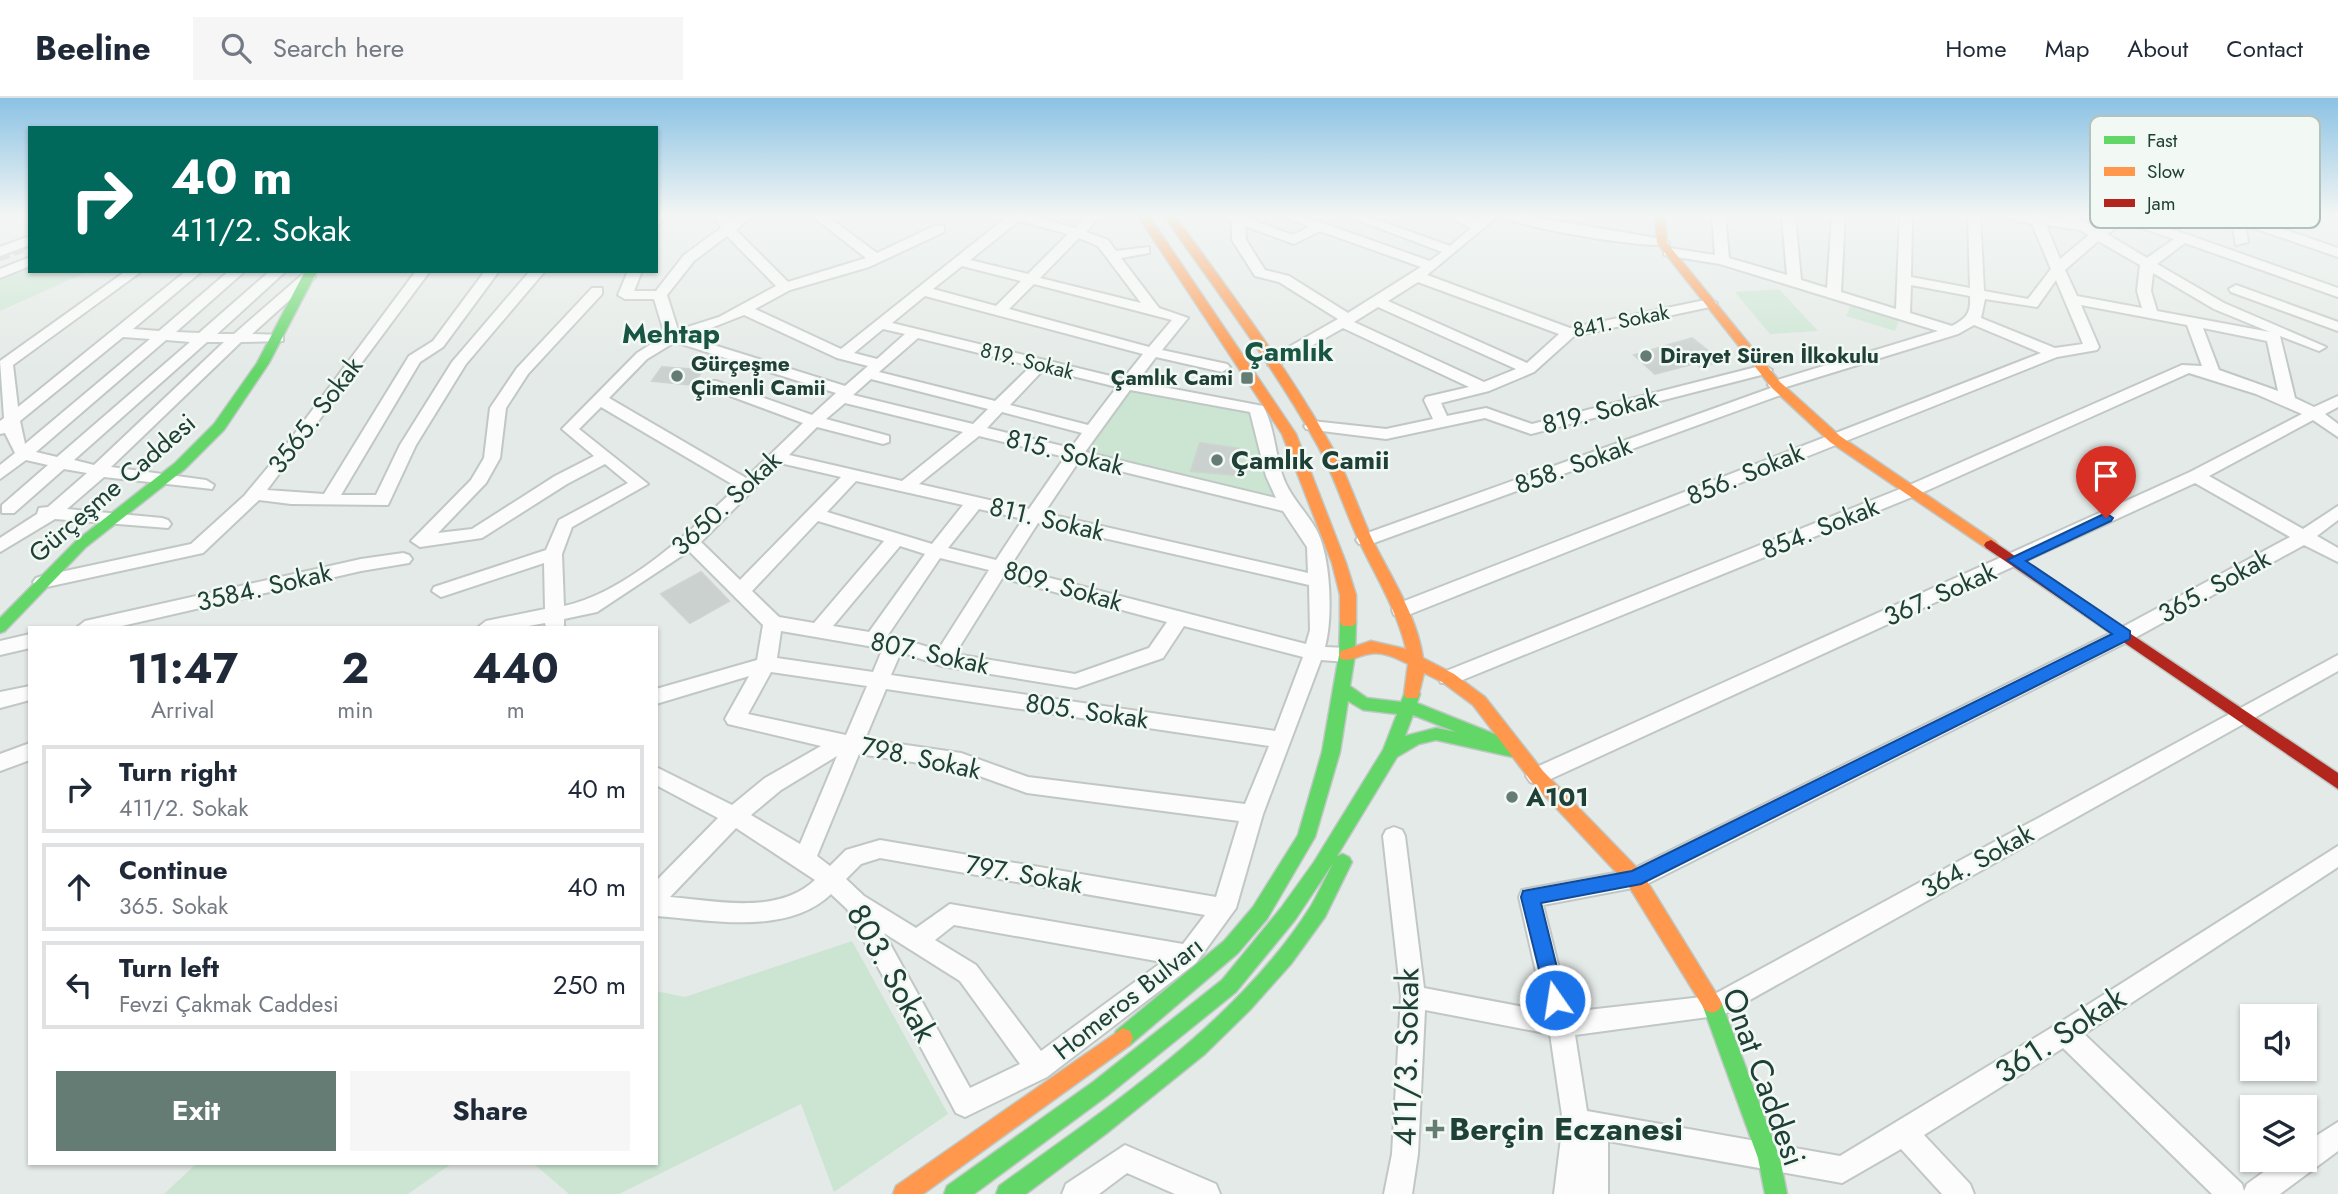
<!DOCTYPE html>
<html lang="en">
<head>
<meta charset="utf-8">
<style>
	:root { --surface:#fff; --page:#f6f6f7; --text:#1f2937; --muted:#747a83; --line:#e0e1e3; --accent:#647c74 }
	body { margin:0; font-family:Jost,sans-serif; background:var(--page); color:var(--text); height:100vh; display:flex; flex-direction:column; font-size:26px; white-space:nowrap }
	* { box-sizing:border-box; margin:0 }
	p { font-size:23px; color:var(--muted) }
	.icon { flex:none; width:38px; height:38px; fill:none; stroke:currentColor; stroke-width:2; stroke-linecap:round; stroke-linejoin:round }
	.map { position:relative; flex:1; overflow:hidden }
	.drawer { position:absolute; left:28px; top:528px; width:630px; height:539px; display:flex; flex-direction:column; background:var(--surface); border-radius:0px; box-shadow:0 2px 5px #0004 }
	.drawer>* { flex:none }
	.hud { position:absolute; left:28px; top:28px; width:630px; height:147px; border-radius:0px; box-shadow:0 2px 5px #0004; background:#00695c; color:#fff; overflow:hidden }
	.buttons { position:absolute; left:2240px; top:906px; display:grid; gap:14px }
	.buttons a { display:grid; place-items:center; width:77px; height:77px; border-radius:0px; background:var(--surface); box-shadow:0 2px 5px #0004; font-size:35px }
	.pin { position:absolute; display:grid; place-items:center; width:60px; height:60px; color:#fff; margin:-72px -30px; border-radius:50% 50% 50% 0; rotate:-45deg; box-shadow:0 0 7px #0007 }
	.pin .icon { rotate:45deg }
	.me { position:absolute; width:77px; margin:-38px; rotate:347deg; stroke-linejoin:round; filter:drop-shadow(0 0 5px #0008) }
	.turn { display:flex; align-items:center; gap:24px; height:147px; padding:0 28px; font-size:32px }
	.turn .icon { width:91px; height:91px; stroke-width:2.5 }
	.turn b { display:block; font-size:49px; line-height:60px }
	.eta { display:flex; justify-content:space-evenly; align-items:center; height:119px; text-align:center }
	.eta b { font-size:42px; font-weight:700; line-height:49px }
	.button { display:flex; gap:14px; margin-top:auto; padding:14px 28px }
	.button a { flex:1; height:80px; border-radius:0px; background:var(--accent); color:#fff; font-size:28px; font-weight:700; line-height:80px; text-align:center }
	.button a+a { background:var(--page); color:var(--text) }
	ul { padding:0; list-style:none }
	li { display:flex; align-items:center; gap:21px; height:88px; margin:0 14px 10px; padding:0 14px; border:4px solid var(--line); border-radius:0px }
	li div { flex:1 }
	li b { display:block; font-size:26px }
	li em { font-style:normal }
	header { display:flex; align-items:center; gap:42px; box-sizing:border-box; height:98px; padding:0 35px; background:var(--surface); border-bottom:2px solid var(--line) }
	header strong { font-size:33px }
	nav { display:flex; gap:38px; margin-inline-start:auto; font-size:24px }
	.search { width:490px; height:63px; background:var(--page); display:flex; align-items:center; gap:18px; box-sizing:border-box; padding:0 24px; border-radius:0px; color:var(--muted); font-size:26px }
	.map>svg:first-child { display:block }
</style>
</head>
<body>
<header>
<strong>Beeline</strong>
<div class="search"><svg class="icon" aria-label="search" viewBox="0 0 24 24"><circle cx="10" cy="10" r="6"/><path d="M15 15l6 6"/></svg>Search here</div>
<nav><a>Home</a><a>Map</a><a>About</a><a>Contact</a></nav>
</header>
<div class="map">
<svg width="2338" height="1096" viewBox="0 0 2338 1096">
	<rect width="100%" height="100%" fill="#e4eae7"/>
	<!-- green -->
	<path fill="#cbe5d2" d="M30,166v7h59l-89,40v-35z
		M1779,191l39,42 -48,3 -35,-42z
		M1851,207l48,14 -4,12 -49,-15z
		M1127,287l130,24 32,98 -212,-51z
		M852,843l96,173 -114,78 -33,-88 -182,90h-50l-35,-30h122v-173l29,6z
		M196,1066h255l-43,30h-244z"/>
	<!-- building -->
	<path fill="#cad1ce" stroke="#ccd3d0" stroke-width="2" d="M1692,240l29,23 -21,6 -4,-4 -41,11 -21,-19z
		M662,269l41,3 -11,15 -40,-4z
		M1200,345l42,6 -7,26 -44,-4z
		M701,474l28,29 -39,22 -29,-29z"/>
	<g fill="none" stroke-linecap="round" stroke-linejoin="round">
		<defs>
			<path id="street" d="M656,118h12l-12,11z
				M715,118h13l2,5 7,-5h15l-16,14 52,52 78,-24 -54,-42h15l50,37 57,-27h10v6l-75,35 -79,23 -35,19 86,40 167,-133h25l42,12 11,-12h14l-14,16 22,8 8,11 33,-4v6l-28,5 38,50 29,10 -26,32 65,14 3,3 -8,5 -66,-15 -19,25 126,24c11,19 12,46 19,68 7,22 23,36 34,55 15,27 17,89 9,118l22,1 10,7 -10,7 -26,-2 -58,154 -27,94 -40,55 -149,114 -82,40 -9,-4 -109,-204 -16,-15c-44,42 -120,26 -175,22v-35l62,-63 -62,-33v-18l76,38 33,-27 56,-32 -93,-22 -3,-5 24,-43 -93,28v-15l101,-29 6,-35 -74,-74 -92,61 -33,7v9h-18l-1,-5 -27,5h-41l9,-7 59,-12 -1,-46 -103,34 -9,-6 2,-4 112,-37 13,-30 69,-37 -23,-19 -38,20 -85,54 -62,9 -9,-6 60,-61 13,-22 6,-50 27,-40 75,-80h10v6l-74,80 -22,34 -6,50 -14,25 -48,50 34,-4 83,-53 39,-20 -32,-27 75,-76 28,-18 -11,-36h-29l-7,-4 10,-24h14l-8,20h22l28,-36 37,-27zM1019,123l49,13 -40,40 -58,-14zM727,138l49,50 -57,31 -41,13 -11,-35 27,-34zM1079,140l19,8 43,57 -101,-25zM962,168l59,15 -25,25 -63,-17zM1034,186l138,36 -23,27 -140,-38zM925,198l218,58 -20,25 -231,-56zM744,217l93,43 31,8 -23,20 -157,-49zM883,231l22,5 -28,25 -23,-6zM918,240l113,28 -36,35 -116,-29zM675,244l161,51 -24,22 -96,-34h-10v6l97,36 -57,55 -137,-80 38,-39zM1044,271l73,18 -29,38 -78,-20zM871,281l117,30 -15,15 -120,-29zM1130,292l120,22 16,64 10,22 -191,-46zM845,305l118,29 -61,49 -113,-26 28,-28 66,17 6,-2v-6l-63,-17zM601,309l136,80c-45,43 -111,106 -173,119l-2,-52 10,-27 76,-43 -69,-55zM1002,314l80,21 -11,15 -84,-20zM979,338l86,21 -36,52 -110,-25zM1079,363l204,50 24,36 1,26 -264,-60zM780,365l61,14 -101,103 -39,-38zM856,383l107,24 -31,39 -105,-32zM979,411l44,10 -27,41 -48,-12zM818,423l66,20 -70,82 -35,-6 -27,-26zM1038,425l271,62 1,45 -4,14 -283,-73 -12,-6zM900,448l25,8 -56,78 -36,-6zM940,460l49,12 -51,80 -50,-15zM1003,479l14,5 150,40 -18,26 -74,26 -120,-20zM1184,528l119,31 -28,74 -384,-56 10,-23 41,14 134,22 87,-30zM781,533l93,16 9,1 -10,24 -96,-14zM771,574l96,14 -21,49 -98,-21zM886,591l383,57 -24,58 -217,-27 -67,-24 -96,-14zM859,656l101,15 67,24 212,28 -23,76 -336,-57 -34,10 -16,16 -13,-10zM837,658l-37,88 -49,-29 30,-25zM736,730l79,52c-37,35 -98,21 -145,17zM880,760l325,57 -22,29 -233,-40 -34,24 -52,-32 -18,-17 15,-15zM954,827l208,37 -121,89 -65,-86 -41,-25zM884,835l76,48 60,83 -50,24z
				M1223,118h19l51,19 16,-8 -26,-11h20l127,45 12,-9 -95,-36h19l84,30 21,-18 -22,-12h18l11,5 6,-5h14l-71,59 143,53 140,-29 7,4 -7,4 -136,29 -40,36 -45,19 -48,12 6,13 39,-8 46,16 232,-59 8,5 -3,3 -238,61 -46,-16 -99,21 -80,-10 -2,-3 8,-5 74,8 47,-10 -9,-19 2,-3 43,-10 -126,-59 -65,37h-10v-6l70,-40 -59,-37 -24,-6 -23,-36v-19zM1245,128l49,18 26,-13 101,36 -73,46 -59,-37 -24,-6 -19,-30zM1418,184l141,52 -32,29 -139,-62zM1378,209l138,62 -32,13 -130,-60z
				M1500,118h28l134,23 7,4c-11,9 -155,-17 -169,-27z
				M1712,118h13l4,42 58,17 -5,-59h13l6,64 26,8 5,-72h13l-4,76 55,17 4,-93h12l-1,61 59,11 -2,-72h12l4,75 44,8 23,-30 -19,-45 -34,-8h44l22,4 -4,-4h16l21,13 19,-13h19l203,72v9l-153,-54 -28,21 67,39 102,44 -7,4 -39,-15 15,62 19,9 24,-11v11l-13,7 13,10v13l-25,-17 -104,56 94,53 35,-23v14l-21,16 21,12v14l-34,-17 -173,95 -488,246 -100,19 27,107 141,-16 627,-341v16l-615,344 -148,20 12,76 253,45 216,-131 282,-179v21l-254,167 158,150 2,7 3,-7 33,-24h25v-17l33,-21v29l-58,43h-68l-149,-146 -139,87 46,49 4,10h-32l-41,-45 -59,34 -234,-42v53h-54l9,-72 -13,-88 -125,-24 -7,144 -6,40h-28l8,-40 9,-157 -18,-161 3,-6 8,-3 8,3 3,6 19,152 121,23 -26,-114 3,-7 109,-20 486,-240 173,-93 -95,-54 -651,299 -7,2 -7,-2 -4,-6 4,-6 660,-298 112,-58 -46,-20 -67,-21 -272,122 -462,188h-14l-3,-5 3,-5 464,-186 277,-122 20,1 -15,-41 -106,-20 18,42 -2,3 -40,7 -649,258h-14l-2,-5 2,-5 647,-252 -67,-28 -16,9 -172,53v6l-415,151h-12l-3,-4 3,-4 412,-148 -3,-3 3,-3 167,-51 -218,-67 -56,-9v-6l5,-1 46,7zM2125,124l49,17 -27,19 -40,-24zM2046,127l34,5 9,5 -29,24zM2098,143l42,24 -3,26 5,17 -65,-12 -12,-26zM2153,175l61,36 56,23 -113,-21 -6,-20zM2056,182l27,64 -28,4 -74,-30 4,-19 52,8zM1911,187l59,11c1,18 -4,22 -18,30l-42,-13zM2203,230l64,13 11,50 -59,-21z
				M2231,118h15l92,32v9l-93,-32 3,17 -12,3z
				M30,138v9l-30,11v-9z
				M30,159v9l-30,12v-9z
				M126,173h16l-129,94 5,42 168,-136h16l-69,58 26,2 70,-60h16l-69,61 23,1 71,-62h16l-69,63h17l69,-60 12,3 -63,57 31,1v6l-42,1 -130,125 95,13 8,5 -2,4 -108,-12 -37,32 95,9 6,2 3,4 -3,4 -113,-9 -55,33v-14l37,-24 2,-6 9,-1 39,-34 -23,-4 -50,44h-12v-8l46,-40 -22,-5 -26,19v-14l15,-12 -10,-20 -5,1v-13l4,-3 -4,-57zM123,239l27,2 -125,105 -5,-23zM166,242l24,2 -133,115 -21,-5zM207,244h17l-130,123 -20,-5z
				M416,173h14l-163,219 57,4 85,-138 24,-15 52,-70h14l-56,76 -23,15 -79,133h35l24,-50 52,-83 78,-91h15l-79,93 -50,81 -28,60 -97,-1 -32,-4 -56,53 -161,35 -6,-2 -3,-4 3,-4 6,-2 149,-32 53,-48 40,-48z
				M2236,187l102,37v9l-107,-39 -2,-3z
				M403,455l6,2 3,4 -3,4 -48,8 -248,57h-37l9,-7 276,-62z
				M30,536v14l-30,7v-14z
				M30,588v14l-30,8v-16z
				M30,645v17l-30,11v-17z
				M1125,1047l91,39 4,10h-45l-48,-21 -28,21h-37l4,-10z"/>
			<path id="fast" d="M305,173h12l-48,92 -45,67 -39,39 -99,78 -81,84 -5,2v-15l76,-77 99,-78 39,-39 43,-61z
				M1348,519l8,5 -1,33 -5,31 17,12 34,4 5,-12h12l2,4 -3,9 90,36 2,4 14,3 3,5 -3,5 -6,2 -81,-18 -17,4 -22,13 -60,99 6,-2 6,3 3,5 -27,55 -34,47 -41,46 -45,44 -98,79 -81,61h-30l3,-8c109,-79 239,-164 312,-280 8,-14 15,-29 22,-43l-38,57 -59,72 -129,104 -133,98h-30l3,-8 146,-104 129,-102 59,-72 33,-46 69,-112 14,-36 -34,-4 -15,-9 -8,51 -25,85 -48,82 -29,34 -108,92 -7,3 -7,-3 -3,-7 3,-7 108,-90 29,-34 45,-72 24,-83 17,-97 1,-33zM1413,617l43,17 -20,-4 -31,8z
				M1712,897l7,3 3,6 58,154 7,36h-22l-7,-36 -56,-154 3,-6z"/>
			<path id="slow" d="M1138,118h11l147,218 50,129 10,32v27l-3,4h-10l-3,-4v-27l-8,-32 -50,-129z
				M1164,118h11c55,76 112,151 158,233 16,30 26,62 40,92 19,38 44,75 50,117l31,16 31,23 58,74 99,102 77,125 3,6 -3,6 -7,3 -7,-3 -77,-125 -97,-104 -58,-76 -31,-23 -18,-9 -6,25h-12l-2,-4 4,-30c-12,-6 -26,-13 -39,-10 -10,1 -17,8 -28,5l-2,-4 2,-4 30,-10 35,8c-9,-39 -30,-72 -47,-108 -14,-30 -24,-63 -40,-93 -45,-82 -102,-156 -155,-232z
				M1655,118h10l2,27 113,139 60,54 156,106 2,3 -2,3h-10l-156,-106 -58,-54 -115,-145z
				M1123,930l7,3 3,7 -3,7 -207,149h-30l3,-8z"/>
			<path id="jam" d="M1991,442l347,233v16l-352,-241 -2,-3 2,-3z"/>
		</defs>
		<!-- street casing -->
		<use href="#street" stroke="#c1c7c4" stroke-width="4"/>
		<!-- fast casing -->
		<use href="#fast" stroke="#bfc8c4" stroke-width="3"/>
		<!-- slow casing -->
		<use href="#slow" stroke="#bfc8c4" stroke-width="3"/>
		<!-- jam casing -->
		<use href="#jam" stroke="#bfc8c4" stroke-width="3"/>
		<!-- street -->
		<use href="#street" fill="#fbfcfb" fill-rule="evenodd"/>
		<!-- fast -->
		<use href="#fast" fill="#63d668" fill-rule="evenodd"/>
		<!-- slow -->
		<use href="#slow" fill="#ff974d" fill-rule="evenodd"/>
		<!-- jam -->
		<use href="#jam" fill="#b3261e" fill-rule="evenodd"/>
		<!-- rail -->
		<path stroke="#c7cbca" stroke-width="4.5" stroke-dasharray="10 5" stroke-linecap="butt" d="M0,161l30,-11"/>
	</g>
	<!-- sky -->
	<linearGradient id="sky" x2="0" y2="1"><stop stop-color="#8bc2e4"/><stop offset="0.43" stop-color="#f3f6f4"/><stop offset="1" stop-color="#f3f6f4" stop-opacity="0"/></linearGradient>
	<rect width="2338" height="272" fill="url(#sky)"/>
	<!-- route -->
	<path fill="#1a73e8" stroke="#114b97" stroke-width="2" d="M2106,415l7,5 -2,3 -85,40 104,70v8l-489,245 -100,19 24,97 -3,6 -7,3 -7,-3 -27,-109 2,-6 109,-20 480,-237 -105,-74z"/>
	<!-- markers -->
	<g fill="#647c74" stroke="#f2f9f5" stroke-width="2.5">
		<circle cx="1646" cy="258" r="7"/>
		<circle cx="677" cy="278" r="7"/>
		<rect x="1240" y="273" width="14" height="14" rx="3.5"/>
		<circle cx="1217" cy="362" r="7"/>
		<circle cx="1512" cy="699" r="7"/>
		<path d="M1431.5 1020.5h7v7h7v7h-7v7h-7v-7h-7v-7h7z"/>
	</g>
	<g text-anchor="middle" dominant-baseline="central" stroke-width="5" stroke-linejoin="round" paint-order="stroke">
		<!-- far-street labels -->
		<g font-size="21" fill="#1f4036" stroke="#f2f9f5">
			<text transform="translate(1621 223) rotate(-11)">841. Sokak</text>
			<text transform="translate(1027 263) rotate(14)">819. Sokak</text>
		</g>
		<!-- far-poi labels -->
		<g font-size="21" font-weight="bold" fill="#1f4036" stroke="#f2f9f5" text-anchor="start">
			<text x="1660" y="258">Dirayet Süren İlkokulu</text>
			<text x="691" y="266">Gürçeşme<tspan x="691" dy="24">Çimenli Camii</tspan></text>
			<text x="1233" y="280" text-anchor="end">Çamlık Cami</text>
		</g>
		<!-- street labels -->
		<g font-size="26" fill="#1f4036" stroke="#f2f9f5">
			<text transform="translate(1600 313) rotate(-14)">819. Sokak</text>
			<text transform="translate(315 317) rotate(-53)">3565. Sokak</text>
			<text transform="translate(1065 354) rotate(14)">815. Sokak</text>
			<text transform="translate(1573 367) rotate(-20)">858. Sokak</text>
			<text transform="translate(1745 376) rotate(-22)">856. Sokak</text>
			<text transform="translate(112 390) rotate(-41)">Gürçeşme Caddesi</text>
			<text transform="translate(726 405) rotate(-43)">3650. Sokak</text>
			<text transform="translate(1047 421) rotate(13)">811. Sokak</text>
			<text transform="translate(1820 430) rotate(-22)">854. Sokak</text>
			<text transform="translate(1063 488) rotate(16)">809. Sokak</text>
			<text transform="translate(2214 488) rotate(-29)">365. Sokak</text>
			<text transform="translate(264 489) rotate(-13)">3584. Sokak</text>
			<text transform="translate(1940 496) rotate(-24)">367. Sokak</text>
			<text transform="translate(930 555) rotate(12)">807. Sokak</text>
			<text transform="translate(1087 613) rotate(8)">805. Sokak</text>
			<text transform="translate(921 660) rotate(12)">798. Sokak</text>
			<text transform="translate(1977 763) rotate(-29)">364. Sokak</text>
			<text transform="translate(1024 776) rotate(10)">797. Sokak</text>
			<text transform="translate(1128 900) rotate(-38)">Homeros Bulvarı</text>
		</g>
		<!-- poi labels -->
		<g font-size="26" font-weight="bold" fill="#1f4036" stroke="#f2f9f5" text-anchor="start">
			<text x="1231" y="362">Çamlık Camii</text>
			<text x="1526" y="699">A101</text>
		</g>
		<!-- far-district labels -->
		<g font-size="28" font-weight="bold" fill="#185543" stroke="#f2f9f5">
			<text x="671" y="235">Mehtap</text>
			<text x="1289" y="253">Çamlık</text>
		</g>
		<!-- near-street labels -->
		<g font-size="32" fill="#1f4036" stroke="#f2f9f5">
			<text transform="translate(892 875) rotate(61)">803. Sokak</text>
			<text transform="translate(2060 937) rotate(-33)">361. Sokak</text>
			<text transform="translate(1406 959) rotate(-89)">411/3. Sokak</text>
			<text transform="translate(1764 979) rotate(70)">Onat Caddesi</text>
		</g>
		<!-- near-poi labels -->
		<g font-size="32" font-weight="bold" fill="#1f4036" stroke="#f2f9f5" text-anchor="start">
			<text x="1449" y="1031">Berçin Eczanesi</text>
		</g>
	</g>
	<!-- legend -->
	<rect x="2090" y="18" width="230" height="112" rx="10" fill="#f2f9f5" stroke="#b3c2bc" stroke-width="2"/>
	<rect x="2104" y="38" width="31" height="8" fill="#63d668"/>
	<rect x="2104" y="69" width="31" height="9" fill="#ff974d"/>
	<rect x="2104" y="101" width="31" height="8" fill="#b3261e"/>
	<g font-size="19" fill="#1f4036">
		<text x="2147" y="49">Fast</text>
		<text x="2147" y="80">Slow</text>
		<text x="2147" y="112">Jam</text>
	</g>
</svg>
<div class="buttons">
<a><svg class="icon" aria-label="sound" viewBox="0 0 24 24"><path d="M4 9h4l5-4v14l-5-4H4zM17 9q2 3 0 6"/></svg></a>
<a><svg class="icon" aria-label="layers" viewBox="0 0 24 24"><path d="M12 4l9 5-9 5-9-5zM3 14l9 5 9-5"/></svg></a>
</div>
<div class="pin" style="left:2106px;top:420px;background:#d93025"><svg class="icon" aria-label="arrive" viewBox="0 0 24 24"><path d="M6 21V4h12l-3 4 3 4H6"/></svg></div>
<svg class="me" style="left:1555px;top:902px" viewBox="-20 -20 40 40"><circle r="17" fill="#1a73e8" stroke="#fff" stroke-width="3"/><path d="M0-11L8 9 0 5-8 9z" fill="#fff"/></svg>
<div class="hud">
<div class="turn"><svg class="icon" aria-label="right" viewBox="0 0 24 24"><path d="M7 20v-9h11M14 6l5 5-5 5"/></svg><div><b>40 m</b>411/2. Sokak</div></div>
</div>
<section class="drawer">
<div class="eta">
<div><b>11:47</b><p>Arrival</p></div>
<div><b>2</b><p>min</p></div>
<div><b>440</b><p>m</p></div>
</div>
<ul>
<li><svg class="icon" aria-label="right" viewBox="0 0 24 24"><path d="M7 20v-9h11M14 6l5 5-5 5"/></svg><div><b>Turn right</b><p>411/2. Sokak</p></div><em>40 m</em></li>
<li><svg class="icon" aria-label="ahead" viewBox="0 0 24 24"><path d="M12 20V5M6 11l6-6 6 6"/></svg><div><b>Continue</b><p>365. Sokak</p></div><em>40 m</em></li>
<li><svg class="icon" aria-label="left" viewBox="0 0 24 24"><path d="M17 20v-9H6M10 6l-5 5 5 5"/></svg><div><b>Turn left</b><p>Fevzi Çakmak Caddesi</p></div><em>250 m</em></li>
</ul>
<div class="button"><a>Exit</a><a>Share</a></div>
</section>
</div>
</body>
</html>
